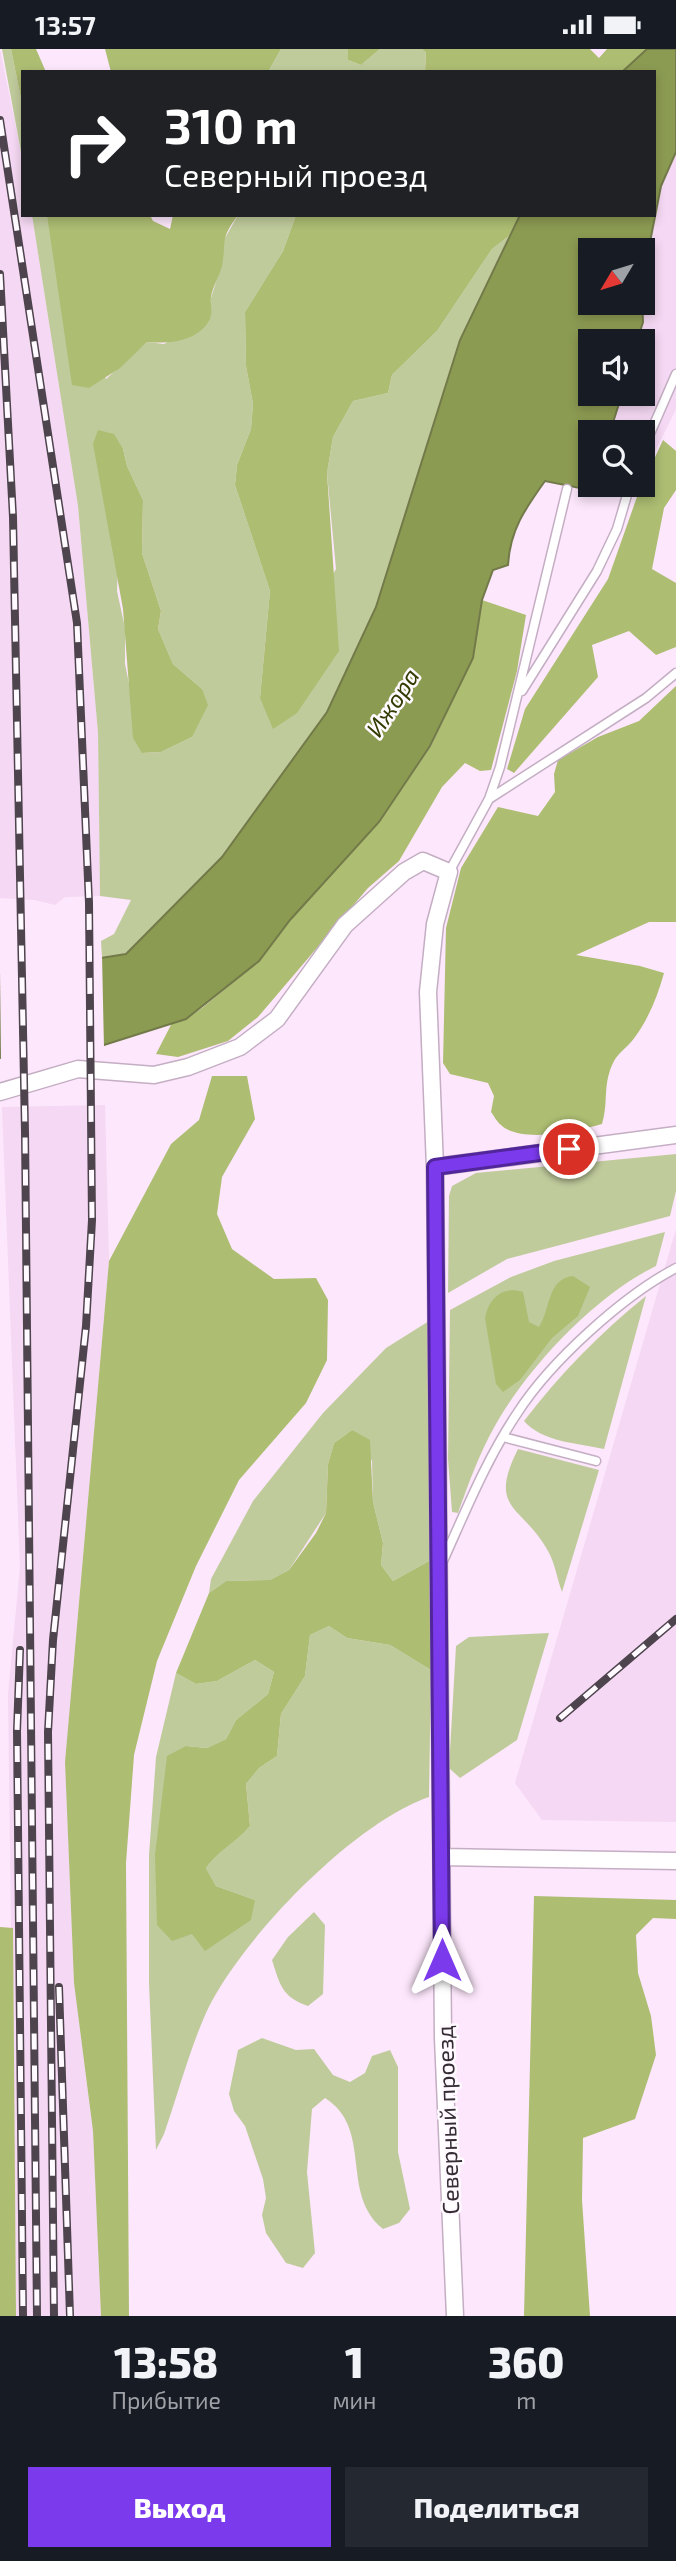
<!DOCTYPE html>
<html lang="ru">
<head>
<meta charset="utf-8">
<style>
	:root { --surface:#171b24; --page:#242831; --text:#f1f3f6; --muted:#9ea1a6; --accent:#7c3aed }
	body { margin:0; font-family:"Exo 2",sans-serif; background:var(--page); color:var(--text); height:100vh; display:flex; flex-direction:column; font-size:26px; white-space:nowrap }
	* { box-sizing:border-box; margin:0 }
	p { font-size:23px; color:var(--muted) }
	.icon { flex:none; width:38px; height:38px; fill:none; stroke:currentColor; stroke-width:2; stroke-linecap:round; stroke-linejoin:round }
	.map { position:relative; height:2267px; overflow:hidden }
	.panel { display:flex; flex-direction:column; background:var(--surface); flex:1 }
	.panel>* { flex:none }
	.hud { position:absolute; left:21px; top:21px; width:635px; height:147px; border-radius:0px; box-shadow:0 4px 10px #0003; background:#202124; color:#fff; overflow:hidden }
	.needle { width:46px; rotate:232deg }
	.tools { position:absolute; left:578px; top:189px; display:grid; gap:14px }
	.tools a { display:grid; place-items:center; width:77px; height:77px; border-radius:0px; background:var(--surface); box-shadow:0 4px 10px #0003; font-size:35px }
	.pin { position:absolute; display:grid; place-items:center; width:60px; height:60px; color:#fff; margin:-30px; border:4px solid #fff; border-radius:50%; box-shadow:0 2px 7px #0007 }
	.me { position:absolute; width:77px; margin:-38px; rotate:0deg; stroke-linejoin:round; filter:drop-shadow(0 0 5px #0008) }
	.turn { display:flex; align-items:center; gap:24px; height:147px; padding:0 28px; font-size:32px }
	.turn .icon { width:91px; height:91px; stroke-width:2.5 }
	.turn b { display:block; font-size:49px; line-height:60px }
	.eta { display:flex; justify-content:space-evenly; align-items:center; height:119px; text-align:center }
	.eta b { font-size:42px; font-weight:800; line-height:49px }
	.primary-button { display:flex; gap:14px; margin-top:auto; padding:14px 28px }
	.primary-button a { flex:1; height:80px; border-radius:0px; background:var(--accent); color:#fff; font-size:28px; font-weight:800; line-height:80px; text-align:center }
	.primary-button a+a { background:var(--page); color:var(--text) }
	.status { display:flex; justify-content:space-between; align-items:center; height:49px; padding:0 35px; background:var(--surface); direction:ltr }
	.status svg { height:19px; fill:currentColor }
	.map>svg:first-child { display:block }
</style>
</head>
<body>
<div class="status"><b>13:57</b><svg viewBox="0 0 49 12"><path d="M0 12V9h3v3zM5 12V6h3v6zM10 12V3h3v9zM15 12V0h3v12zM26 1h20v11H26zM47 4h2v5h-2z"/></svg></div>
<div class="map">
<svg width="676" height="2267" viewBox="0 0 676 2267">
	<rect width="100%" height="100%" fill="#fde7fc"/>
	<!-- built -->
	<path fill="#f5d8f3" d="M0,0l23,114v52h9l46,291 20,227 2,163 -35,1 -10,8 -20,-5 -35,-2z
		M676,103v257l-34,69v-46h-32l12,-38h20v-53h-5l6,-19 -1,-39 19,-97z
		M105,1056l4,156 -44,501 9,221 19,148 8,185h-85l-8,-622 12,-127 -18,-460z
		M676,1180v593l-134,-2 -27,-37z"/>
	<!-- green -->
	<path fill="#c0cb9c" fill-rule="evenodd" d="M2,0h9l12,60v54z
		M281,0h67v11l13,5 19,-16h42l4,2 -1,21h-157z
		M32,166h15l59,164 41,-37 17,2 47,-27v-19l11,-35 -1,-18 17,-30h58l-13,36 -38,61 1,54 7,38 -2,25 -14,36 -2,20 35,106 -10,107 76,-129 -9,-96 6,-36 20,-36 35,-8 4,-18 45,-44 55,-82 17,-13 -49,104 -84,267 -49,105 -105,145 -96,97 -24,4 -1,-17 13,-7 17,-34 -31,-4 -2,-163 -20,-227zM123,400l4,17 16,34 -1,53 19,58 -3,18 15,35 29,25 -10,48 -31,15 -18,1 -18,-89v-36l-8,-37z
		M676,1105v37l-6,25 -163,43 -59,34 1,-97 3,-10 24,-13z
		M665,1183l-9,34c-60,29 -127,100 -160,158 -16,28 -27,58 -38,89l-6,-1 -4,-53 2,-149 61,-33 43,-16z
		M646,1247l-42,153c-27,-6 -62,-7 -80,-28 36,-47 76,-88 122,-125z
		M429,1272v240l-36,20 -12,-16 2,-22 -10,-41 -1,-41 -20,-31 -18,13 -6,21 -2,49 -37,57 -19,10 -44,1 -17,12 2,-14 42,-78 70,-88 63,-65z
		M518,1400l81,21 -37,122c-5,-13 -7,-29 -14,-41 -26,-47 -61,-40 -30,-102z
		M329,1577l18,12 43,7 41,25 -2,127c-76,26 -189,143 -223,216 -17,38 -28,81 -42,121l-8,16 -7,-167v-128l7,-98 20,-84 20,11 21,-3 38,-21 19,12 -6,22 -32,26 -10,19 -19,9 -21,-2 -29,179 98,-25 -39,-14 -10,-18c13,-18 30,-25 44,-42l-4,-42 13,-16 18,-12 4,-42 24,-38 5,-41z
		M549,1584l-32,107 -57,38 -11,-10 7,-122 13,-9z
		M314,1863l11,13 -2,69 -15,12c-26,-9 -28,-21 -36,-46l16,-23z
		M262,1989l34,12 18,-1 19,26 17,7 15,-9 7,-17 18,-6 8,17v85l12,57 -11,14 -16,6c-44,-36 -9,-100 -58,-131l-13,11 -5,63 8,81 -12,15 -17,-5 -20,-30 -4,-18 4,-17 -3,-19 -18,-53 -11,-15 -5,-17 9,-44z"/>
	<!-- forest -->
	<path fill="#adbd72" d="M11,0h25l10,23h-23v37z
		M105,0h176l-13,23h-157z
		M348,0h32l-19,16 -13,-5z
		M422,0h168l9,9 8,-9h40l-25,23h-197l1,-20z
		M47,166h103l3,6 17,8 3,-14h65c-19,26 -11,24 -16,51 -3,11 -9,20 -11,31 -1,7 2,15 -1,22 -12,23 -41,25 -63,23l-27,26 -31,20 -17,-3z
		M296,166h224l-11,21 -17,13 -55,82 -45,44 -4,18 -35,8 -20,36 -6,36 12,178 -42,62 -24,16 -13,-31 10,-107 -35,-106 2,-20 14,-36 2,-25 -7,-38 -1,-54 38,-61z
		M98,381l16,4 9,15 4,17 16,34 -1,53 19,58 -3,18 15,35 29,25 6,16 -16,32 -31,15 -19,1 -9,-15 -10,-129 -30,-165z
		M663,391l13,11v39l-12,18 -12,61 24,14v64l-20,8 -27,-24 -37,14 6,32 -84,96 -7,-4 18,-60 83,-130 30,-85z
		M482,551l44,15 -9,56 -26,99 -11,1 -15,-8 -23,24 -43,74 -31,27 -110,129 -30,24 -50,16 -22,-3 16,-31 14,-4 16,-11 57,-47 31,-41 89,-98 52,-76 42,-88z
		M676,637v236h-27l-73,33 64,11 24,7c-6,22 -15,45 -29,64 -6,9 -16,15 -21,24 -12,23 -5,40 -12,63 -24,7 -81,20 -101,1 -4,-3 -7,-9 -10,-13l3,-16 -6,-13 -38,-9 -7,-11 3,-135 15,-60 37,-61 40,9 17,-24 -1,-18 4,-14 40,-23 41,-16z
		M212,1027h35l8,43 -33,58 -5,37 15,35 42,30 42,-1 12,22 -1,60 -21,43 -67,77 -43,86 -39,95 -23,94 -8,108 3,453h-28l-8,-185 -19,-148 -9,-221 44,-501 62,-117 28,-24z
		M573,1227l17,11 -12,29 -26,22 -32,42 -17,12 -7,-8 -11,-66c4,-21 18,-32 38,-26l6,30 10,5c12,-19 8,-48 34,-51z
		M352,1381l18,10 3,62 10,41 -2,22 12,16 36,-20 2,109 -41,-25 -43,-7 -18,-12 -19,9 -5,41 -24,38 -4,42 -18,12 -13,16 4,42c-14,17 -31,24 -44,42l10,18 39,14 -4,20 -46,31 -13,-17 -20,7 -15,-16 -2,-70 12,-99 19,-10 21,2 19,-9 10,-19 32,-26 6,-22 -19,-12 -38,21 -21,3 -20,-11 33,-80 17,-12 44,-1 19,-10 27,-37 10,-20 2,-49 6,-21z
		M534,1847l142,4v19l-23,-1 -17,17 2,38 13,43 5,39 -21,64 -52,19 -1,62 8,116h-66z
		M0,1878l13,1 3,388h-16z"/>
	<!-- water -->
	<path fill="#8c9b52" stroke="#727a49" stroke-width="2" d="M647,0h29v103l-15,34 -19,97v-33h-52v53h52v-7l1,26 -6,19h-47v53h32l-12,38h-20v58l-45,-9c-20,28 -35,49 -37,84l-15,5 -11,30 -9,58 -43,88 -51,76 -89,98 -31,41 -73,58 -82,26 -104,13v-84l126,-20 96,-97 105,-145 49,-105 84,-267 60,-125h134v-143h-32z"/>
	<!-- pier -->
	<path fill="#fde7fc" d="M102,906l2,93 -103,14 -1,-91z"/>
	<g fill="none" stroke-linecap="round" stroke-linejoin="round">
		<defs>
			<path id="lane" d="M642,403l34,-78
				M522,642l75,-120 20,-42 13,-44
				M489,750l157,-101 30,-25
				M449,823l40,-73 11,-32 67,-278
				M503,1388l93,24
				M443,1512c23,-51 44,-103 75,-149 33,-51 105,-116 158,-144"/>
			<path id="street" d="M0,1043l78,-23 76,6 34,-8 52,-20 37,-28 68,-94 59,-53 19,-11 26,11 -14,52 -7,68 7,175 8,871 12,278
				M435,1118l241,-32
				M442,1808l234,4"/>
		</defs>
		<!-- lane casing -->
		<use href="#lane" stroke="#c4aec3" stroke-width="11"/>
		<!-- street casing -->
		<use href="#street" stroke="#c4aec3" stroke-width="19"/>
		<!-- lane -->
		<use href="#lane" stroke="#fff" stroke-width="8"/>
		<!-- street -->
		<use href="#street" stroke="#fff" stroke-width="16"/>
		<defs>
			<path id="rail" d="M0,71l77,503 12,280 3,317 -6,106 -33,314 -5,92 6,584
				M0,225l13,243 12,615 12,1184
				M20,1601l-3,81 6,585
				M560,1669l116,-99
				M59,1938l11,329"/>
		</defs>
		<!-- rail casing -->
		<use href="#rail" stroke="#4e444d" stroke-width="8"/>
		<!-- rail -->
		<use href="#rail" stroke="#fffaff" stroke-width="5" stroke-dasharray="16" stroke-linecap="butt"/>
	</g>
	<g fill="none" stroke-linecap="round" stroke-linejoin="round">
		<defs>
			<path id="route" d="M442,1911l-7,-793 134,-18"/>
		</defs>
		<!-- route casing -->
		<use href="#route" stroke="#51269a" stroke-width="18"/>
		<!-- route -->
		<use href="#route" stroke="#7c3aed" stroke-width="12"/>
	</g>
	<g text-anchor="middle" dominant-baseline="central" stroke-width="5" stroke-linejoin="round" paint-order="stroke">
		<!-- street labels -->
		<g font-size="23" fill="#352c34" stroke="#fffaff">
			<text transform="translate(447 2071) rotate(-92)">Северный проезд</text>
		</g>
		<!-- water labels -->
		<g font-size="24" font-style="italic" fill="#323b00" stroke="#fffaff">
			<text transform="translate(392 653) rotate(-57)">Ижора</text>
		</g>
	</g>
</svg>
<div class="tools">
<a><svg class="needle" viewBox="-14 -14 28 28"><path d="M0-13l5 13h-10z" fill="#e53935"/><path d="M0 13l5-13h-10z" fill="#9ea1a6"/></svg></a>
<a><svg class="icon" aria-label="sound" viewBox="0 0 24 24"><path d="M4 9h4l5-4v14l-5-4H4zM17 9q2 3 0 6"/></svg></a>
<a><svg class="icon" aria-label="search" viewBox="0 0 24 24"><circle cx="10" cy="10" r="6"/><path d="M15 15l6 6"/></svg></a>
</div>
<div class="pin" style="left:569px;top:1100px;background:#d93025"><svg class="icon" aria-label="arrive" viewBox="0 0 24 24"><path d="M6 21V4h12l-3 4 3 4H6"/></svg></div>
<svg class="me" style="left:442px;top:1911px" viewBox="-20 -20 40 40"><path d="M0-17L14 15 0 8-14 15z" fill="#7c3aed" stroke="#fff" stroke-width="4"/></svg>
<div class="hud">
<div class="turn"><svg class="icon" aria-label="right" viewBox="0 0 24 24"><path d="M7 20v-9h11M14 6l5 5-5 5"/></svg><div><b>310 m</b>Северный проезд</div></div>
</div>
</div>
<section class="panel">
<div class="eta">
<div><b>13:58</b><p>Прибытие</p></div>
<div><b>1</b><p>мин</p></div>
<div><b>360</b><p>m</p></div>
</div>
<div class="primary-button"><a>Выход</a><a>Поделиться</a></div>
</section>
</body>
</html>
